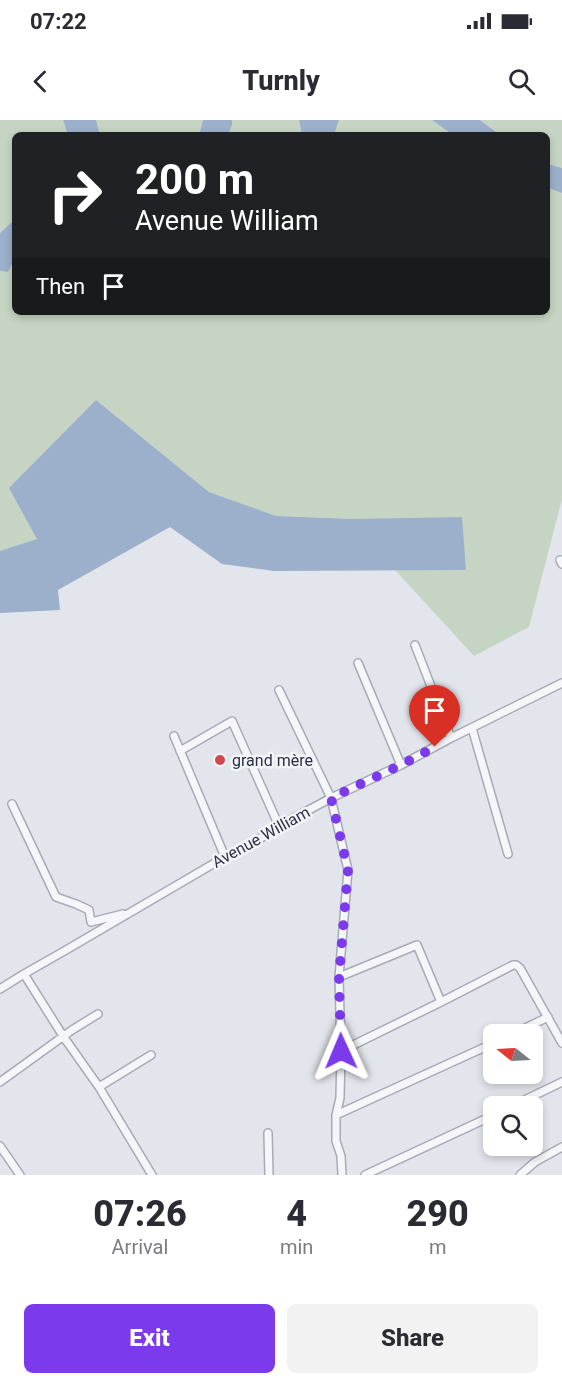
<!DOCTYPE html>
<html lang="en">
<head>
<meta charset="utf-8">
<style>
	:root { --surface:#fff; --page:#f2f2f3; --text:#2b2b33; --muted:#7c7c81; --accent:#7c3aed }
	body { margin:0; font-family:Roboto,sans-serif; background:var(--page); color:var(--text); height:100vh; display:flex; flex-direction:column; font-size:22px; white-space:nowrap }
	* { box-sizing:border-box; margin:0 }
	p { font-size:20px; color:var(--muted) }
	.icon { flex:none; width:33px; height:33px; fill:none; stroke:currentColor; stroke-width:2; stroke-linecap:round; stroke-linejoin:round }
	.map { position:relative; height:1055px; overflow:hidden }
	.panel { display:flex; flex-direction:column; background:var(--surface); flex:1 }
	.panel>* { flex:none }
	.guide { position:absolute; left:12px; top:12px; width:538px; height:183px; border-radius:9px; box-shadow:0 3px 9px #0003; background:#202124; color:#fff; overflow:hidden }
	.needle { width:39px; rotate:288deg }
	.fabs { position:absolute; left:483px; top:904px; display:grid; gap:12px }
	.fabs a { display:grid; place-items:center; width:60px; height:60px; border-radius:9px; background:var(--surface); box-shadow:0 3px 9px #0003; font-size:30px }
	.pin { position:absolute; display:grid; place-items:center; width:51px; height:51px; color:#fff; margin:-62px -26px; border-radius:50% 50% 50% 0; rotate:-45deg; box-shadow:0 0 6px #0007 }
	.pin .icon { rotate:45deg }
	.me { position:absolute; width:66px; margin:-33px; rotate:359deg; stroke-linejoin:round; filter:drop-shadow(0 0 4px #0008) }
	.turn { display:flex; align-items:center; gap:21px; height:126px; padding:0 24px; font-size:27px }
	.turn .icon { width:78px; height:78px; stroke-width:2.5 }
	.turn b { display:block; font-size:42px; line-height:51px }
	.then { display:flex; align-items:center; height:57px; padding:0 24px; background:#0003; gap:12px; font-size:22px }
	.eta { display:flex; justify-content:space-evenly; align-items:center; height:102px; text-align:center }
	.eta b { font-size:36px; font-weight:800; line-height:42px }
	.cta { display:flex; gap:12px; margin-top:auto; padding:12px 24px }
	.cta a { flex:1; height:69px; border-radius:9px; background:var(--accent); color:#fff; font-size:24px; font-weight:800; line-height:69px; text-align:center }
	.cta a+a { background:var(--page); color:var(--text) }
	.status { display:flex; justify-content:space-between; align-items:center; height:42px; padding:0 30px; background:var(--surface); direction:ltr }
	.status svg { height:16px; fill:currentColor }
	header { display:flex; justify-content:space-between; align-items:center; height:78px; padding:0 24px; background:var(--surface); font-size:27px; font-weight:800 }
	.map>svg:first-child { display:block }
</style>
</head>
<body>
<div class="status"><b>07:22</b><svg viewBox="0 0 49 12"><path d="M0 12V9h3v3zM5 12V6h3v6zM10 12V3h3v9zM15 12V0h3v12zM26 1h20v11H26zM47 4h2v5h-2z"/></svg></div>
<header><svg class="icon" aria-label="back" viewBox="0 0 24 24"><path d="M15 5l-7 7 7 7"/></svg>Turnly<svg class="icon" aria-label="search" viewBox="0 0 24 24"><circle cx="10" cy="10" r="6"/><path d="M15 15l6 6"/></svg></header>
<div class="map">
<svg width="562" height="1055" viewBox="0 0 562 1055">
	<rect width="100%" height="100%" fill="#e2e5eb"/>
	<!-- green -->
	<path fill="#c6d5c3" d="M0,0h63l5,15h-53v84l-15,14z
		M96,0h107v1l-4,14h-99z
		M232,0h67l3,15h-74l4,-10z
		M339,0h93l21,15h-119z
		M480,0h82v48l-14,-4v-29h-48z
		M548,68l14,5v306l-33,128 -55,29 -79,-86h71l-111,-51 -79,-3 -67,-24 -113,-92 -58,140 -38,11v-280l8,1 7,-14v54h533z"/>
	<!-- water -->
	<path fill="#9db0cb" d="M63,0h33l4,15h-32z
		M203,0h29v5l-4,10h-29z
		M299,0h40l-5,15h-32z
		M432,0h48l20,15h-47z
		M548,44l14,4v25l-14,-5z
		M15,99v39l-7,14 -8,-1v-38z
		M96,280l113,92 67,24 79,3 107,-2 4,53 -192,1 -52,-7 -52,-37 -112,63 2,20 -60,3v-62l37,-12 -28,-51z"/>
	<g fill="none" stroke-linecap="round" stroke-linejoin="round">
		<defs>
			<path id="street" d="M560,440l2,4
				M415,525l36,93
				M358,543l43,102
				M279,570l52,108 17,72 -9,107 2,74 -1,47 -4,17v26l5,15 1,19
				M472,608l36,126
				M174,616l51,121
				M180,631l52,-30 47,105
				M12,684l44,93 20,7 13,6 2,12 32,-8
				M24,854l39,62 36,51 53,88
				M339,857l78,-32 24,57
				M0,869l24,-15 42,-24 159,-93 45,-24 9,-7 52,-28 70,-33 50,-27 111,-55
				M511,915l37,-18
				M341,931l100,-49 72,-37h3l4,3 42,75
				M0,962l72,-52 26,-16
				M99,967l52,-32
				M510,987l52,-25
				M336,995l158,-72
				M268,1013l1,42
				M0,1026l20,29
				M365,1055l129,-60
				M520,1055l15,-13 27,-15"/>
		</defs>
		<!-- street casing -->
		<use href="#street" stroke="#a7abb6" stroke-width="10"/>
		<!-- street -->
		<use href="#street" stroke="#f5f6f9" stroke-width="7"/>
	</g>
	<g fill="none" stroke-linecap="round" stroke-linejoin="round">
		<!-- route -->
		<path stroke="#7c3aed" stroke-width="10" stroke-dasharray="0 18" d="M341,931l-2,-74 9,-107 -17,-72 70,-33 34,-18"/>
	</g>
	<!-- markers -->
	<circle fill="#d24650" stroke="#f2f4f8" stroke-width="2" cx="220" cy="640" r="6"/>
	<g text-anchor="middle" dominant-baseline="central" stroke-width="5" stroke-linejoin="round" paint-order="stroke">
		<!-- poi labels -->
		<g font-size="16" fill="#2a3144" stroke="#f2f4f8" text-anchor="start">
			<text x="232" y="640">grand mère</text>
		</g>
		<!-- street labels -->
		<g font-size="16" fill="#2a3144" stroke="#f2f4f8">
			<text transform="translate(261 717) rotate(-29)">Avenue William</text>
		</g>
	</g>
</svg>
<div class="fabs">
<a><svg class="needle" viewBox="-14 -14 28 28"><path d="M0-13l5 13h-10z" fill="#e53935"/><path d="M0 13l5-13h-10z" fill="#7c7c81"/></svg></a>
<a><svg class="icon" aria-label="search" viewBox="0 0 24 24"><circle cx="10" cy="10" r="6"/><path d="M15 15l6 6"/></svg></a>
</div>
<div class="pin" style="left:435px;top:627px;background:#d93025"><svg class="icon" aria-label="arrive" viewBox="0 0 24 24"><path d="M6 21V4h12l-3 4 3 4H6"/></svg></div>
<svg class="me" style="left:341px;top:931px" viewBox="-20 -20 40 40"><path d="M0-17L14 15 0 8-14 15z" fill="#7c3aed" stroke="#fff" stroke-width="4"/></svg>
<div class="guide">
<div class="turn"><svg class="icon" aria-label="right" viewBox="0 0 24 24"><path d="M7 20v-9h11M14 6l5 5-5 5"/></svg><div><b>200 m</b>Avenue William</div></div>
<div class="then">Then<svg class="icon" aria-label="arrive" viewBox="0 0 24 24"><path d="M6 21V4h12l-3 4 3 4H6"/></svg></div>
</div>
</div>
<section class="panel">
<div class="eta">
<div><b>07:26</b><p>Arrival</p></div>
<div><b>4</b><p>min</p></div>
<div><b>290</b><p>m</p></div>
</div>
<div class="cta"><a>Exit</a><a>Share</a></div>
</section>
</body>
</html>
